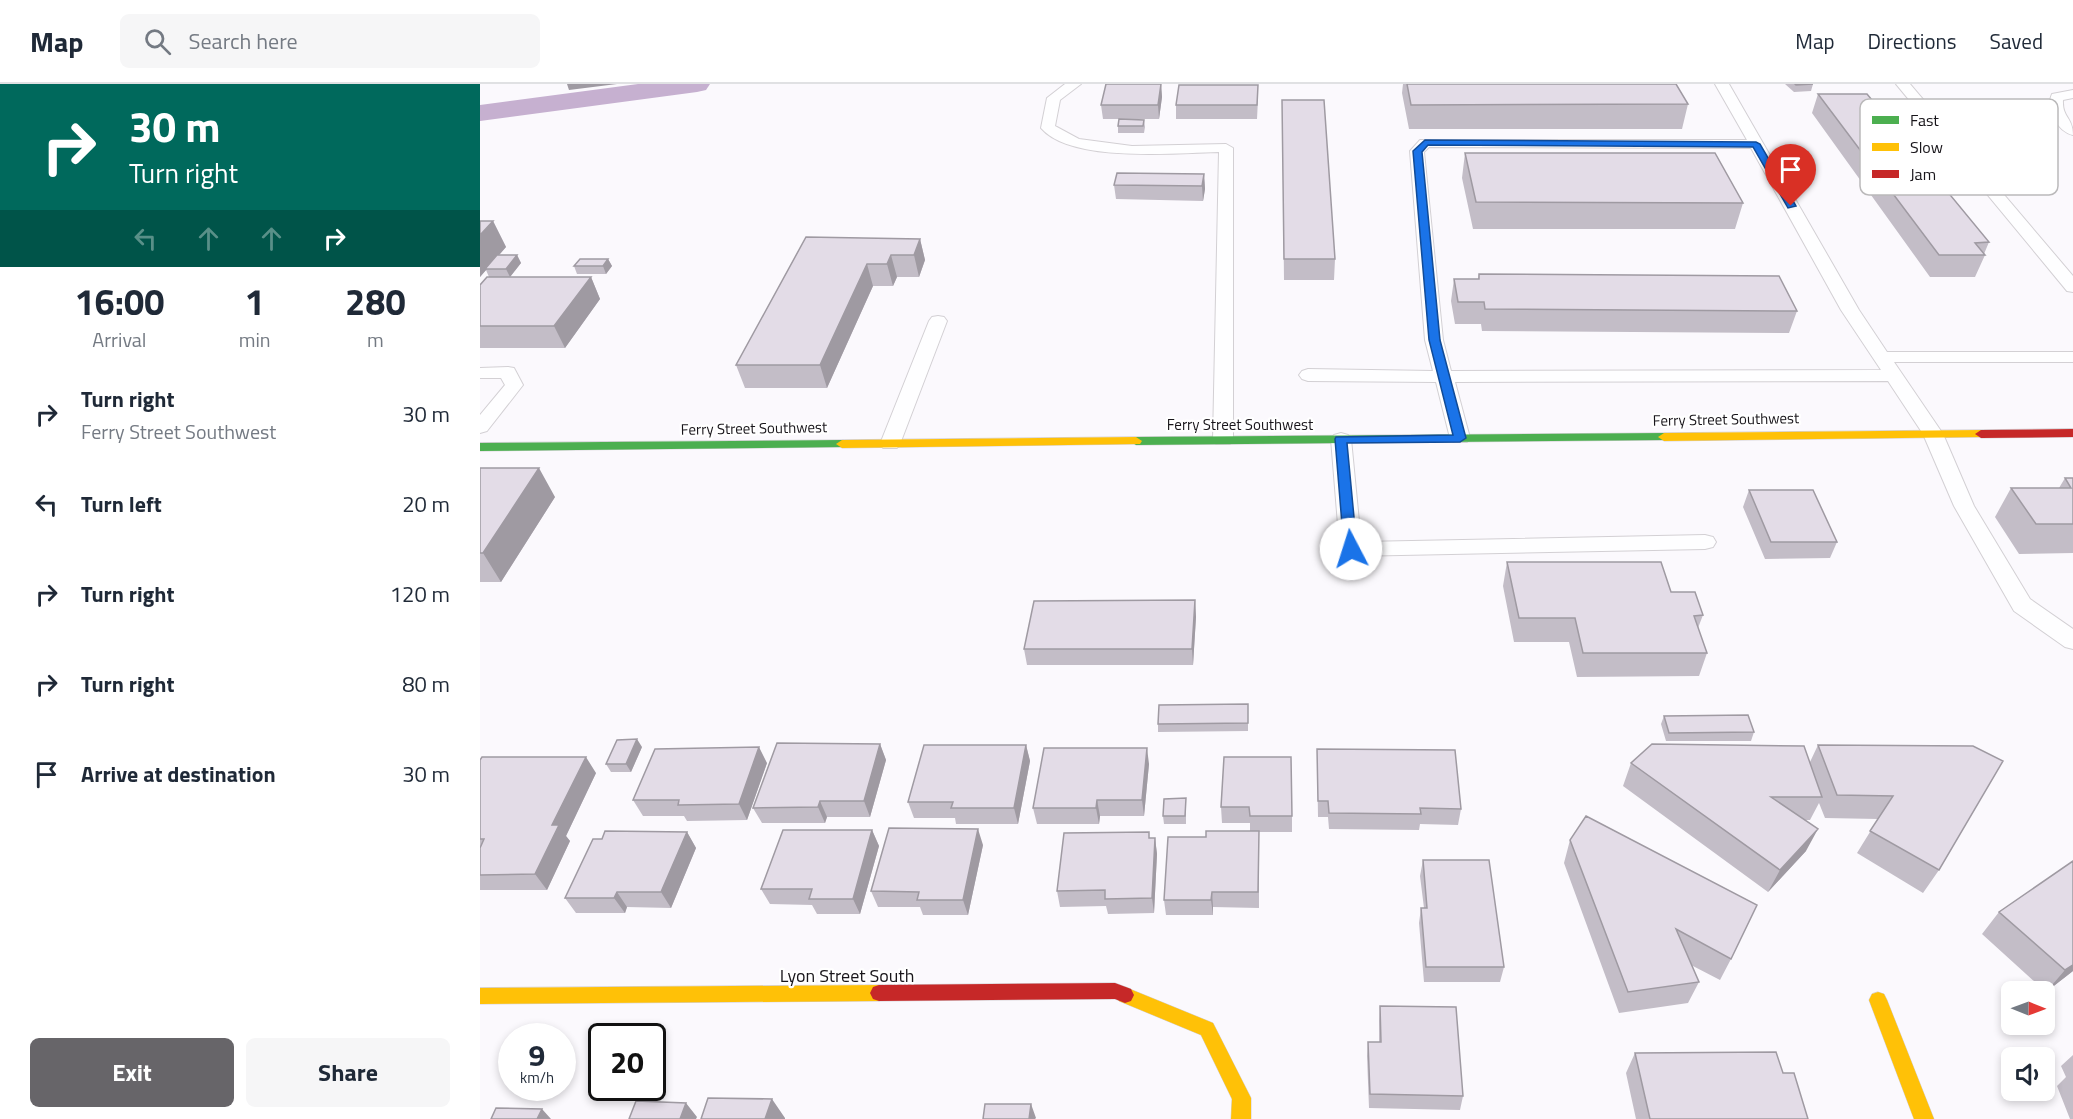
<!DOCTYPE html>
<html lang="en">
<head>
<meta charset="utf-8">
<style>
	:root { --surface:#fff; --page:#f6f6f7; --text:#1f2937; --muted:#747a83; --line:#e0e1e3; --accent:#676569 }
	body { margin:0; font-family:"Titillium Web",sans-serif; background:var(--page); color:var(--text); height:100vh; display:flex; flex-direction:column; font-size:22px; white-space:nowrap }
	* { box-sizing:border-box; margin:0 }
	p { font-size:20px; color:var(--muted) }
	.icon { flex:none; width:33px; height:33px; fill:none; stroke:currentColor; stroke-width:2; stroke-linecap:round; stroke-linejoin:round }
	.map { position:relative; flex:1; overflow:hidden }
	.sheet { display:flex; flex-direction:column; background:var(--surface); width:480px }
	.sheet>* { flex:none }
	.banner { background:#00695c; color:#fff; overflow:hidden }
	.needle { width:39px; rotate:91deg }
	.buttons { position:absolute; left:1521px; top:897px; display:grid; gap:12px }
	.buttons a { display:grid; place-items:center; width:54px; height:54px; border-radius:9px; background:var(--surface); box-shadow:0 3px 9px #0003; font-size:30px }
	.speed { position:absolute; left:18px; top:939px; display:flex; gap:12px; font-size:30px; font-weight:700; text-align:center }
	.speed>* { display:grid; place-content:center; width:78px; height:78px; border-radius:50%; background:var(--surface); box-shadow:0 3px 9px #0003; line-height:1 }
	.speed small { font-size:15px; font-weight:400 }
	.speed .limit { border:3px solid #111; border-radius:9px; background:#fff; color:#111 }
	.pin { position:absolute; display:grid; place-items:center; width:51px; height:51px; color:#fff; margin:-62px -26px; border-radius:50% 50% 50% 0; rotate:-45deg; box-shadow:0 0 6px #0007 }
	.pin .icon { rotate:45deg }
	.me { position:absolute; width:66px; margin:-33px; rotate:355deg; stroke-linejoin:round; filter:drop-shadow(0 0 4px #0008) }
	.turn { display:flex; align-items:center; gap:21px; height:126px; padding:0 30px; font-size:27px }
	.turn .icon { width:78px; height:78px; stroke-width:2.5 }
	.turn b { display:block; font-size:42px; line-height:51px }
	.lanes { display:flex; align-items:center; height:57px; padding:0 30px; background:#0003; justify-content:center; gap:30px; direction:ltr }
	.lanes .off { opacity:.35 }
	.eta { display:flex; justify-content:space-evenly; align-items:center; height:102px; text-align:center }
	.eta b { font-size:36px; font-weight:700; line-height:42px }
	.primary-button { display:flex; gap:12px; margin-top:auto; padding:12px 30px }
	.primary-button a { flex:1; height:69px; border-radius:9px; background:var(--accent); color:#fff; font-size:24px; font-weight:700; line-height:69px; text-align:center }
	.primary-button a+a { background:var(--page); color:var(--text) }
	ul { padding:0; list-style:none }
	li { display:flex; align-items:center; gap:18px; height:90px; padding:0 30px }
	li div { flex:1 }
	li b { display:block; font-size:22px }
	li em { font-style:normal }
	header { display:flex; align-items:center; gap:36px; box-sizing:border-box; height:84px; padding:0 30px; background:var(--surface); border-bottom:2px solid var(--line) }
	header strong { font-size:28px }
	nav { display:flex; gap:33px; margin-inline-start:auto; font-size:21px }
	.search { width:420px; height:54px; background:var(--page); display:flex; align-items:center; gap:15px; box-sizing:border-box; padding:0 21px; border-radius:9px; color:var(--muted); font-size:22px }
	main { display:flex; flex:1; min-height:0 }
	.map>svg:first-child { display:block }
</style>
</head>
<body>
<header>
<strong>Map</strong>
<div class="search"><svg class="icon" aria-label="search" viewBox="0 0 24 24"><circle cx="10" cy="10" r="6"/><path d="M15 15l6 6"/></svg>Search here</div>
<nav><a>Map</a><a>Directions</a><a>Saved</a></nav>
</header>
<main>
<section class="sheet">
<div class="banner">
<div class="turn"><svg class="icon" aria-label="right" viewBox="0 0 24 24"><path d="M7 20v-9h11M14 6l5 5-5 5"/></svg><div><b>30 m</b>Turn right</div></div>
<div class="lanes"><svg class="icon off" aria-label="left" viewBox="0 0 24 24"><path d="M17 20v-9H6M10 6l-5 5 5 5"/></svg><svg class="icon off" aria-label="ahead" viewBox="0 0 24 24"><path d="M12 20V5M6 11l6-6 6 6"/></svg><svg class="icon off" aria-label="ahead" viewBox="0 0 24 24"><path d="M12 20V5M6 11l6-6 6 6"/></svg><svg class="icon" aria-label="right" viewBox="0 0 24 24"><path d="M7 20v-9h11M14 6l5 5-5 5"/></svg></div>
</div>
<div class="eta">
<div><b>16:00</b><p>Arrival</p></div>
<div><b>1</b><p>min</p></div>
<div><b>280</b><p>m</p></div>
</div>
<ul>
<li><svg class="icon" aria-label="right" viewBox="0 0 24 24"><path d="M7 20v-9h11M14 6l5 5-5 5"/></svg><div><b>Turn right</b><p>Ferry Street Southwest</p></div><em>30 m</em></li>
<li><svg class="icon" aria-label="left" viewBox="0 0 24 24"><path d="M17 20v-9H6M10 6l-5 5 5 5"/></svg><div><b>Turn left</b></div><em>20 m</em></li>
<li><svg class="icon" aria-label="right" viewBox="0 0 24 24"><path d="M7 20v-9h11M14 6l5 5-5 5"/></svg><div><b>Turn right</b></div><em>120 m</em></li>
<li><svg class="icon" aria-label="right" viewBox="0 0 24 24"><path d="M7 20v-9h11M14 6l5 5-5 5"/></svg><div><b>Turn right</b></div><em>80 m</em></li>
<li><svg class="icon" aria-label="arrive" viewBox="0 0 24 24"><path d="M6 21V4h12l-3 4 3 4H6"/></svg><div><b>Arrive at destination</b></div><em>30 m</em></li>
</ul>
<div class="primary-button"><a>Exit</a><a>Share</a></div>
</section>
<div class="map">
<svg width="1593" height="1035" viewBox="0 0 1593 1035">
	<rect width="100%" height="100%" fill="#fbf9fd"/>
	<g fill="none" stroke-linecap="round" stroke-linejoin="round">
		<!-- canal -->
		<path fill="#c6b0d0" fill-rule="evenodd" d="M158,0h72l-4,6 -9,2 -217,29v-16z"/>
		<defs>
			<path id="lane" d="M585,0h16l-21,16 -5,26 24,13 53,7 94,-2 7,4v292l-3,4h-14l-3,-4 6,-288c-44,1 -148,11 -178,-24l6,-30z
				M1235,0h14l130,226 28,42h186v10h-179l49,72 31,72 56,93 43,30v20l-8,-2 -51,-36 -60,-105 -31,-72 -35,-53 -433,1 15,56 -3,4h-14l-3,-4 -14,-56 -128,-1 -6,-2 -3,-4 3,-4 6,-2 125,2 -8,-31 -15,-189 10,-11h327zM949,63l322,1 90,162 40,60 -430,1 -8,-31 -19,-188z
				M1416,0h14l163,192v16l-6,-1z
				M1593,6v8l-10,2c-1,18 10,17 10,35 -16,-4 -28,-26 -21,-41z
				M458,232l6,1 3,4 -47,123 -3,4h-14l-3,-4 49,-123 3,-4z
				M28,283l6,1 9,17 -36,46 -7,2v-18l25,-30 -4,-7h-21v-10z
				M861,349l7,2 3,4 10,103 344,-7 8,2 3,5 -3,5 -8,2 -354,7 -8,-2 -3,-5 -9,-110 3,-4z"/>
			<path id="fast" d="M1184,349l4,1 2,3 -2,3 -532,5 -6,-4 6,-4z
				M362,356l4,1 2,3 -2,3 -366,4v-8z"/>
			<path id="slow" d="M1501,346l6,4 -2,3 -321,4 -6,-4 6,-4z
				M656,353l6,4 -2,3 -298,4 -6,-4 6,-4z
				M399,901l6,2 3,6 -3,6 -6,2 -399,3v-16z
				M645,903l88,36 38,75v21h-20l1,-20 -31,-64 -82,-34 -3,-6 3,-6z
				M1398,908l6,2 3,6 47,119h-20l-45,-119 3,-6z"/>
			<path id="jam" d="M1593,345v8l-92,1 -6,-4 6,-4z
				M635,899l16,6 3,6 -3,6 -6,2 -10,-4 -236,2 -6,-2 -3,-6 3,-6 6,-2z"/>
		</defs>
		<!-- lane casing -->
		<use href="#lane" stroke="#d3d0d4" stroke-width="2"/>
		<!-- fast casing -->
		<use href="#fast" stroke="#d3d0d4" stroke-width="1"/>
		<!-- slow casing -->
		<use href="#slow" stroke="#d3d0d4" stroke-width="1"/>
		<!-- jam casing -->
		<use href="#jam" stroke="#d3d0d4" stroke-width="1"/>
		<!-- lane -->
		<use href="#lane" fill="#fefeff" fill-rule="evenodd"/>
		<!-- fast -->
		<use href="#fast" fill="#4caf50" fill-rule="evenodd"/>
		<!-- slow -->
		<use href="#slow" fill="#ffc107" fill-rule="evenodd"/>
		<!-- jam -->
		<use href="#jam" fill="#c62828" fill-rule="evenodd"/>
	</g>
	<!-- wall -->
	<path fill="#c3bdc7" d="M681,0l1,13 -3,22h-56l-2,-14z
		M923,0h273l12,20 -6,25h-273l-7,-36z
		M1305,0h28l-2,7 -17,1z
		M1338,10l171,148 -5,12 1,1 -10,22h-45l-118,-164z
		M778,15l-1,20h-81v-14z
		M802,16l53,159 -1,21h-50z
		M664,36l1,7 -1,6h-26v-7z
		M985,69l278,50 -8,26h-262l-11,-51z
		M724,90l1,15 -2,12 -87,-2 -2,-14z
		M0,137h13l13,26 -7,8h18l4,8 -11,14h-16h97l9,22 -35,49h-85v-63l7,-8h2l-3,-7 -6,7z
		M326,153l114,2 5,21 -6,17h-22l-4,9h-20l-46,102h-82l-9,-23z
		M128,175l4,7 -6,8h-29l-3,-8z
		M999,190l318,37 -8,22 -307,-2 -1,-7h-26l-4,-23 3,-22h24z
		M0,384l75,29 -54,85h-21z
		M1585,394h8v75l-54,1 -24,-37 16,-29h48z
		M1269,406l88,52 -7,16 -65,1 -22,-52z
		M1027,478l164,30 32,23 -5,13 9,25 -8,23 -122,1 -8,-35h-55l-11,-56z
		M715,516l1,17 -3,48h-166l-3,-16z
		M768,620v27l-90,1v-8z
		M1184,632l90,16 -3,9h-85l-5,-17z
		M400,660l6,16 -16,57h-43l-2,6h-63l-9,-15z
		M546,661l4,16 -12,63h-62l-1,-6h-41l-6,-16z
		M1338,661l155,1 -34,124 -16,23 -66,-40 21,-34 -53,-1 -6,-15 -9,17h-5l1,31 -38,41 -145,-106 8,-23 179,-1z
		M162,663l-11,25h-20l-5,-8z
		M837,665l144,60 -3,16 -38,-1 -1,6 -90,-1 -1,-12h-10z
		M744,673l68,59v16h-33v76l-46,-1v8h-47l-2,-15 42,-63 44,-6v-8h-28l-1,-16z
		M0,676l116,13 -30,63 4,5 -23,49h-67z
		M287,679l-20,57 -60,1 -3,-5h-41l-10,-16z
		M669,680l-5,52h-44l-1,8h-62l-4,-16z
		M706,723v17h-22l-1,-8z
		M392,746l7,16 -19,68h-43l-5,-9 -42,-1 -9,-15z
		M207,748l9,16 -25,60 -44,-1 -2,6h-49l-11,-15 37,-59z
		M670,754h5l2,16 -3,59 -46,1 -2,-8 -46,1 -3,-16z
		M1090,756l161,119 -11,21 -29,-15 8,17 -11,21 -69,10 -55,-150z
		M503,761l-15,70h-45l-3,-8h-42l-7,-16z
		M943,776l81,107 -4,15h-76l-5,-59 2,-15h3l-4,-32z
		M1593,777v110l-27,21 -64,-58 17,-22z
		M900,922l83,90 -3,14 -91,-2 -2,-52 1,-14h11v-21z
		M1155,969l148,20 25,46h-172l-10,-46z
		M1593,971v64h-3l-13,-33 9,-9 -5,-11z"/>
	<!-- shaded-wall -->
	<path fill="#9f9aa2" d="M87,0h50l-48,6z
		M681,0l1,13 -3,22 -1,-14z
		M724,90l1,15 -2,12 -1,-15z
		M13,137l13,26 -26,30v-42z
		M440,155l5,21 -6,17 -5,-22z
		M37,171l4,8 -11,14 -4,-8z
		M411,171l6,22 -4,9 -6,-22z
		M128,175l4,7 -6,8 -3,-8z
		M387,180l6,22 -46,102 -7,-23z
		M111,193l9,22 -35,49 -11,-22z
		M59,384l16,29 -54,85 -18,-29z
		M715,516l1,17 -3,48 -1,-16z
		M157,655l5,8 -11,25 -5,-8z
		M400,660l6,16 -16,57 -6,-16z
		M546,661l4,16 -12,63 -4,-16z
		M279,663l8,16 -20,57 -8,-16z
		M667,664l2,16 -5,52 -2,-16z
		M106,673l10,16 -30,63 4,5 -23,49 -12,-16 17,-49z
		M617,716l3,16 -1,8 -3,-16z
		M340,717l7,16 -2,6 -7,-16z
		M498,745l5,16 -15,70 -5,-15z
		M1338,745l-12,22 -38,41 12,-22z
		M392,746l7,16 -19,68 -7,-15z
		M207,748l9,16 -25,60 -10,-16z
		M675,754l2,16 -3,59 -2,-15z
		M137,808l10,15 -2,6 -11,-15z
		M732,808l1,15v8l-2,-15z
		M1593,881v6l-27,21 19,-22z
		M292,1015l13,19v1h-20z
		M206,1019l11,14 -1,2h-16z
		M551,1020l5,14 -1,1h-6z
		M62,1025l9,10h-14z"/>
	<!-- building -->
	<path fill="#e3dce7" stroke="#9f9aa2" stroke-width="1.5" d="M626,0h55l-3,21h-57z
		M927,0h269l12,20 -277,1z
		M1315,0h18l-17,1z
		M699,1h79l-1,20h-81z
		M1338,10h49l122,148 -14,1 10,12h-46z
		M802,16h42l11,159h-51z
		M639,35l25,1 -1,6h-25z
		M985,69h250l28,50 -267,-1z
		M637,89l87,1 -2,12 -88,-1z
		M0,137h13l-13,14z
		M326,153l114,2 -6,16h-23l-4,9h-20l-47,101h-84z
		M17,171h20l-11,14h-21z
		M100,175h28l-5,7h-29z
		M999,190l300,2 18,35 -312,-2 -1,-7h-26l-4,-23h25z
		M7,193h104l-37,49h-74v-41z
		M0,384h59l-56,85h-3z
		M1585,394h8v46h-37l-25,-36h60z
		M1269,406h64l24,52h-66z
		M1027,478h154l10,30h24l8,23 -9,1 13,37h-124l-8,-35h-56z
		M715,516l-3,49h-168l10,-48z
		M768,620v19l-90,1 1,-19z
		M1268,631l6,17 -85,1 -5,-17z
		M157,655l-11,25h-20l11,-24z
		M297,659l103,1 -16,57h-44l-2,6 -65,1z
		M1172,660l152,2 18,51h-51l47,32 -38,41 -149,-107z
		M444,661h102l-12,63h-63l2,-6h-45z
		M1338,661l155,1 30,15 -64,109 -69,-39 23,-35 -56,-1z
		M279,663l-20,57 -61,1 1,-5h-46l22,-51z
		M564,664h103l-5,52h-45l-1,8h-63z
		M837,665l138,1 6,59 -41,-1 1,6 -92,-1 -1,-12h-10z
		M2,673h104l-34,68h7l-24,49 -55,1v-27l4,-9h-4v-79z
		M744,673h67l1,59h-42l-1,-9h-28z
		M706,714l-1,18h-22l1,-17z
		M1106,732l171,89 -26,54 -55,-30 23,53 -71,10 -58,-152z
		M409,744l89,1 -15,71h-46l2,-8 -48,-1z
		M303,746h89l-19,69h-44l3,-10h-51z
		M125,747l82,1 -26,60h-44l-3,6h-49l28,-59h9z
		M726,747h53l-1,61h-46l-1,8h-47l4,-63h38z
		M669,748v6h6l-3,60 -47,1v-9l-48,1 7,-58z
		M943,776h66l15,107h-78l-5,-59h6z
		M1593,777v104l-8,5 -66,-58z
		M900,922l76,1 7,89 -93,-2 -2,-52h13z
		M1296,968l7,21h11l14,46h-158l-15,-66z
		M228,1014l64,1 -7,20h-64z
		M156,1017l50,2 -6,16h-51z
		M505,1020h46l-2,15h-46z
		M16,1024l46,1 -5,10h-46z"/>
	<!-- route -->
	<path fill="#1a73e8" stroke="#114b97" stroke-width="1.5" d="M945,56l331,2 4,2 36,62 -8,2 -35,-61 -325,-2 -6,7 18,188 26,98 -6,4 -113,1 10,106 -6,4 -7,-4 -9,-110 1,-2 117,-2 -24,-95 -16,-189z"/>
	<g text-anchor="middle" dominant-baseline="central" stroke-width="4.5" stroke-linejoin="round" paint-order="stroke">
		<!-- street labels -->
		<g font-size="15" fill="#18151a" stroke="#fff">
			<text transform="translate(1246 335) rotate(-1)">Ferry Street Southwest</text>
			<text x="760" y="340">Ferry Street Southwest</text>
			<text transform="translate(274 344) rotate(-1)">Ferry Street Southwest</text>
		</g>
		<!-- near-street labels -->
		<g font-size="18" fill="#18151a" stroke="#fff">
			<text x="367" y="891">Lyon Street South</text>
		</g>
	</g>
	<!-- legend -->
	<rect x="1380" y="15" width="198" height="96" rx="9" fill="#fff" stroke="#bab9ba" stroke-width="1.5"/>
	<rect x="1392" y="32" width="27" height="8" fill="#4caf50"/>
	<rect x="1392" y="59" width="27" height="8" fill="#ffc107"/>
	<rect x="1392" y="86" width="27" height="8" fill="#c62828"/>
	<g font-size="16" fill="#18151a">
		<text x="1430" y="42">Fast</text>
		<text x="1430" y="69">Slow</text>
		<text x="1430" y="96">Jam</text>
	</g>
</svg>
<div class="buttons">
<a><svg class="needle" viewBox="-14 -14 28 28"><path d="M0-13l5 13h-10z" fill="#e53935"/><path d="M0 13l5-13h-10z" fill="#747a83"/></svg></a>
<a><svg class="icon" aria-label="sound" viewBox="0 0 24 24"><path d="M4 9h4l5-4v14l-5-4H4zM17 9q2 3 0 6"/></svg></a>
</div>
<div class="speed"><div>9<small>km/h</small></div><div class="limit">20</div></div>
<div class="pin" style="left:1311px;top:122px;background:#d93025"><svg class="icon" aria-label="arrive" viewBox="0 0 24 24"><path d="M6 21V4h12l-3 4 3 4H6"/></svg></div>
<svg class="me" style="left:871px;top:465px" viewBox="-20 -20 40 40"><circle r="19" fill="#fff"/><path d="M0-13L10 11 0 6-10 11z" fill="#1a73e8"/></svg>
</div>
</main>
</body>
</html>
